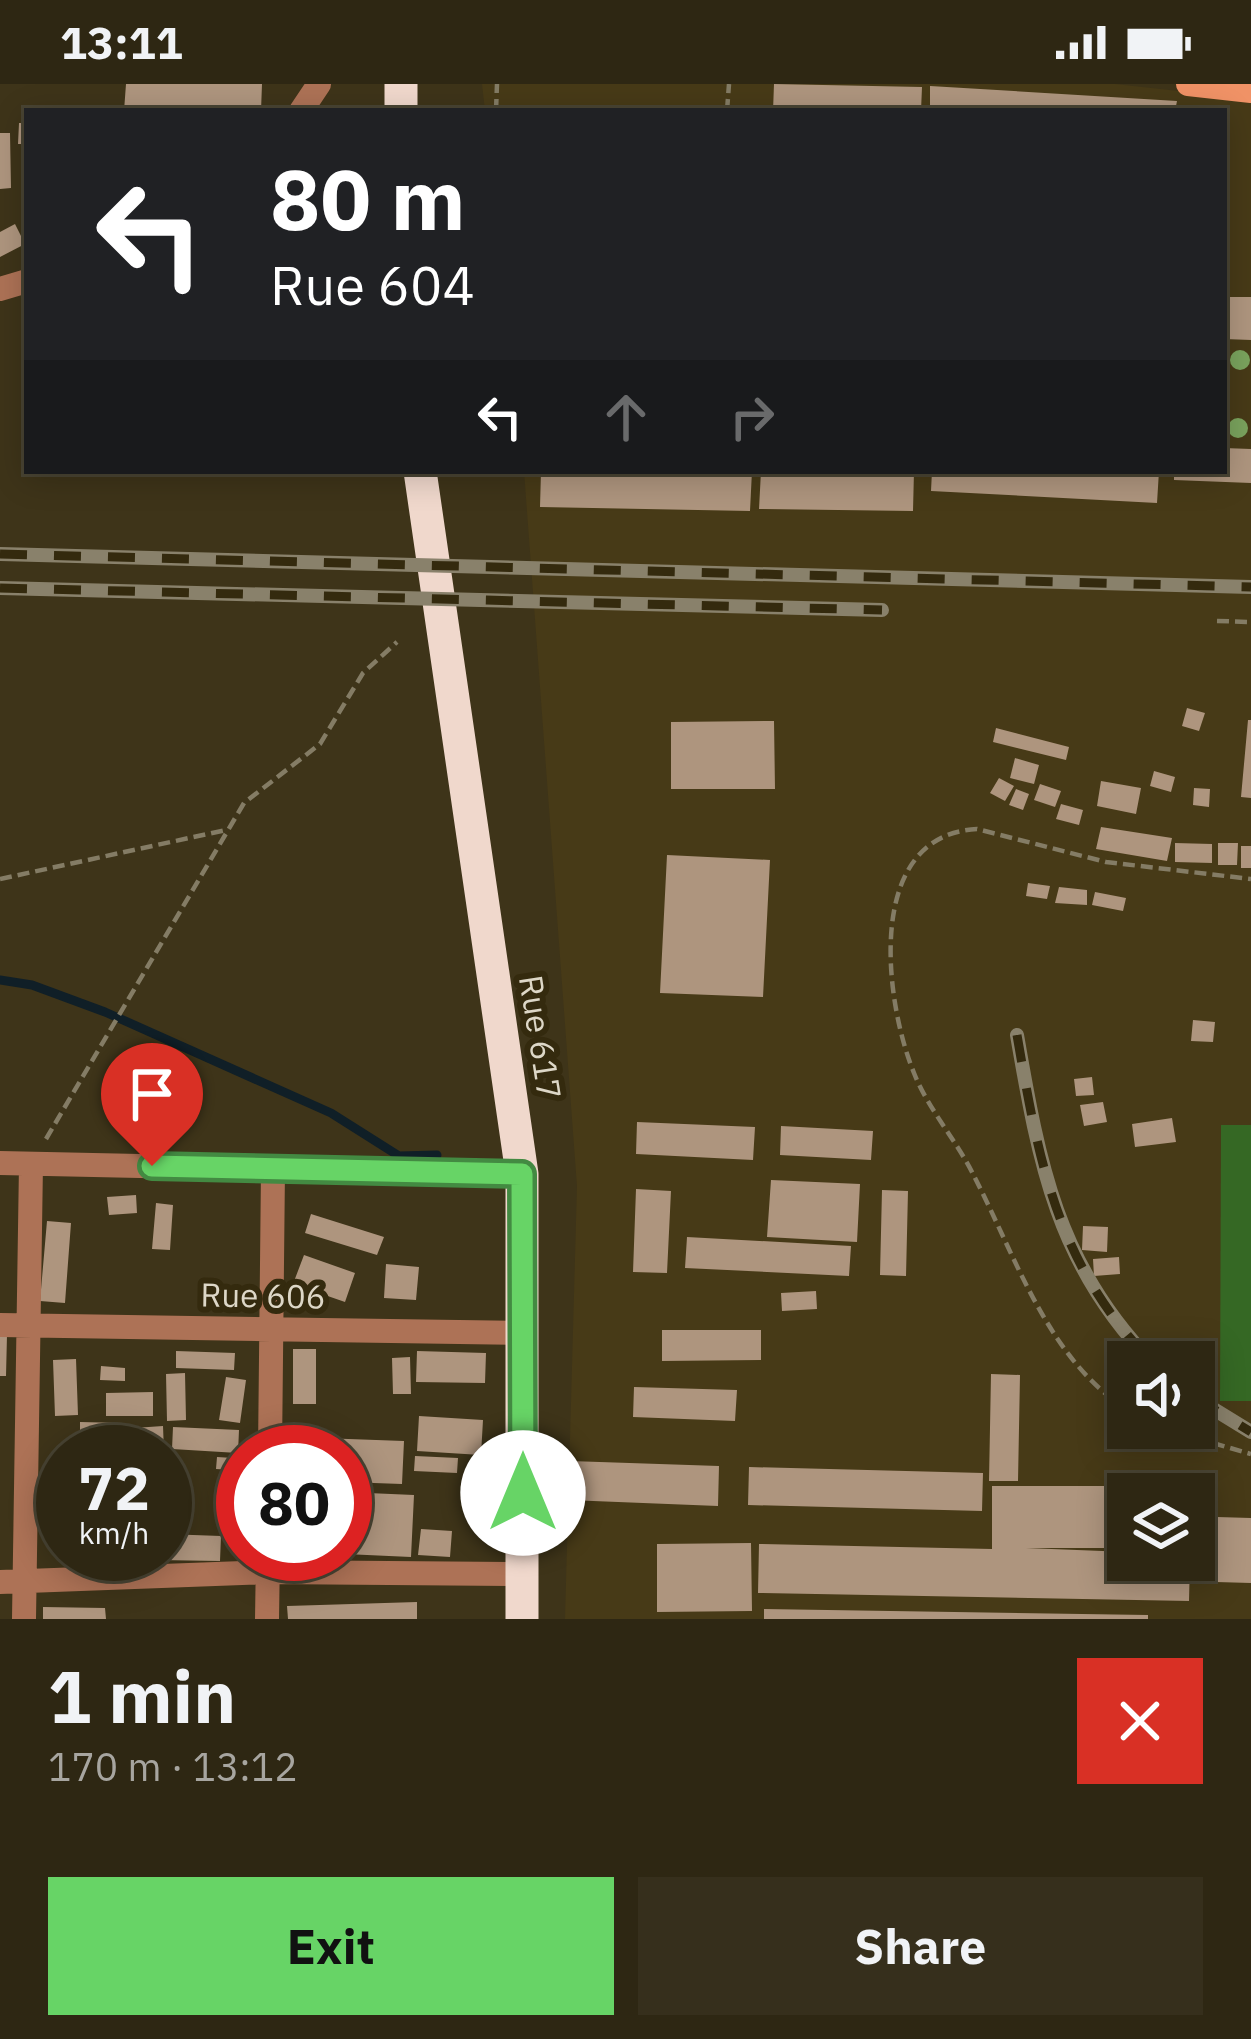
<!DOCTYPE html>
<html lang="en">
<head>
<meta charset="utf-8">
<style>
	:root { --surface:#2e2713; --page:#362f1c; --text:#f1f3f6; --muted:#a7a5a0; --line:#494433; --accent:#67d466 }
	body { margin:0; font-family:"IBM Plex Sans",sans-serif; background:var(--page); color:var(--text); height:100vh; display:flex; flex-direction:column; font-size:45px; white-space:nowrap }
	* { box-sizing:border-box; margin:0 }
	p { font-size:39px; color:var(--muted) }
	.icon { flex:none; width:66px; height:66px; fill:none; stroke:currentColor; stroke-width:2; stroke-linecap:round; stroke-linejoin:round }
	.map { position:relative; height:1535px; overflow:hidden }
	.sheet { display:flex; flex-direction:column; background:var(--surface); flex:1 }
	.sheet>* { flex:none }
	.guide { position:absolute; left:24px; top:24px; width:1203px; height:366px; border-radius:0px; box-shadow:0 6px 30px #0003,0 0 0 3px var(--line); background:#202124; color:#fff; overflow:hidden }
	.controls { position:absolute; left:1107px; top:1257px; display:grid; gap:24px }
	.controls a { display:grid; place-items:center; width:108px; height:108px; border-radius:0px; background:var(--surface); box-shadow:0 6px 30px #0003,0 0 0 3px var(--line); font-size:60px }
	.speed { position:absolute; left:36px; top:1341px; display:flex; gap:24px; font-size:60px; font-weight:700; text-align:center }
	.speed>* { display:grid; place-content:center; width:156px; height:156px; border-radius:50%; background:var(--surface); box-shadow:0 6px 30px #0003,0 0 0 3px var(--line); line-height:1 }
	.speed small { font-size:30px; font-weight:400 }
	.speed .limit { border:18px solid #d22; background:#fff; color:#111 }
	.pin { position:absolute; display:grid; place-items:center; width:102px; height:102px; color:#fff; margin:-123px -51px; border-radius:50% 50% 50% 0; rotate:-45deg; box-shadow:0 0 12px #0007 }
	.pin .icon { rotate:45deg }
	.me { position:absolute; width:132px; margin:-66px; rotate:0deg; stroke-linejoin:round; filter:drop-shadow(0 0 9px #0008) }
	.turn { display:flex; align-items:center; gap:42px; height:252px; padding:0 48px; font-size:54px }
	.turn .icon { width:156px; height:156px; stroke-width:2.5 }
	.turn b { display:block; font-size:84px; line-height:102px }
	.lanes { display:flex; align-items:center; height:114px; padding:0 48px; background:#0003; justify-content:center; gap:60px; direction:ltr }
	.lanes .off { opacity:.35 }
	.round { display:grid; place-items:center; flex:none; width:126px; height:126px; border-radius:0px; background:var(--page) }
	.head { display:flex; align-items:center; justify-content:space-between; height:204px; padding:0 48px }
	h1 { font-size:72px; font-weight:700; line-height:90px }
	.button { display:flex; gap:24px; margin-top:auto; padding:24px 48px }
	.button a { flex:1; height:138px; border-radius:0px; background:var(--accent); color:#111; font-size:48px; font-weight:700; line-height:138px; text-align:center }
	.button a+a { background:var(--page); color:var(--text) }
	.status { display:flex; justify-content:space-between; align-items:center; height:84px; padding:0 60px; background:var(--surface); direction:ltr }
	.status svg { height:33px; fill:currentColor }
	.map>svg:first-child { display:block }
</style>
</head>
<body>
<div class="status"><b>13:11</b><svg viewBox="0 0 49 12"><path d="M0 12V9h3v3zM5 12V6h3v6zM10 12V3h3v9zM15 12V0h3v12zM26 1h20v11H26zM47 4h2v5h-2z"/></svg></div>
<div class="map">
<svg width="1251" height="1535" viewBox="0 0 1251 1535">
	<rect width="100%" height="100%" fill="#3e3419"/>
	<!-- built -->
	<path fill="#473a17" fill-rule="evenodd" d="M482,0h633l136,15v1520h-686l12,-433 -53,-715h700v-360h-739zM1128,1278h66v66h-66zM1128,1410h66v66h-66z"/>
	<!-- green -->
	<path fill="#356824" d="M1221,1041h30v276h-31z"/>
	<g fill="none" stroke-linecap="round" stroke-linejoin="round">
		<!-- stream -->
		<path stroke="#101f27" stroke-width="9" d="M0,896l32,5 73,27 226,101 68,43 38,-1"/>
	</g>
	<!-- building -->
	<path fill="#ae957e" d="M126,0h136l-1,27h-137z
		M774,0l148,3 -1,24h-148z
		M930,2l247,15 -2,10h-245z
		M19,39h8v21h-9z
		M0,49h10l1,55 -11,1z
		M15,140l10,20 -25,13v-25z
		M1224,213h27v43l-27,-1z
		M1224,364l27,1v34l-77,-3v-9h50z
		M541,387h211l-2,40 -210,-4z
		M761,387h153l-1,40 -154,-2z
		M932,387h227l-2,32 -226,-12z
		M1187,624l18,5 -6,18 -17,-5z
		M1248,636h3v78l-10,-1z
		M774,637l1,68h-104v-67z
		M996,644l73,19 -3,13 -73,-18z
		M1015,674l24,7 -5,19 -24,-6z
		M1154,687l21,6 -4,15 -21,-6z
		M999,694l15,8 -9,15 -15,-8z
		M1101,697l40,7 -5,26 -39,-8z
		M1040,700l21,7 -6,16 -21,-7z
		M1194,704l16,1 -1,18 -16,-2z
		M1016,705l13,5 -6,16 -14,-5z
		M1061,720l22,6 -4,15 -23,-6z
		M1101,743l71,11 -5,23 -71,-12z
		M1175,759l37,1v19l-37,-1z
		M1218,759h20l-1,22h-19z
		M1241,762h10v22h-10z
		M667,771l103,5 -7,137 -103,-4z
		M1028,799l22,3 -3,13 -21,-3z
		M1059,803l28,3v15l-32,-2z
		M1095,808l31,6 -3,13 -31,-6z
		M1193,936l22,2 -2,20 -22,-1z
		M1092,993l2,18 -18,1 -2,-17z
		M1103,1018l4,20 -23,4 -4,-21z
		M1172,1034l4,24 -41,5 -3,-23z
		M637,1038l118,5 -2,33 -117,-6z
		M781,1042l92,5 -2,29 -91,-5z
		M771,1096l89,4 -3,58 -90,-5z
		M636,1105l35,2 -4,82 -34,-1z
		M882,1106l26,1 -2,85 -26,-1z
		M136,1111l1,18 -28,2 -2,-18z
		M156,1119l17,2 -3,45 -18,-1z
		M311,1130l73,23 -7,18 -72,-22z
		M47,1137l24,2 -6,80 -25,-2z
		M1083,1142l25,1 -1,25 -25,-2z
		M687,1153l164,9 -2,30 -164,-8z
		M304,1171l51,18 -10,29 -52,-18z
		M1119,1173l1,17 -26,2 -1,-17z
		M386,1180l33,3 -3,33 -32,-2z
		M816,1207l1,18 -35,2 -1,-18z
		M662,1246h99v30l-99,1z
		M0,1251h7l-1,41h-6z
		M293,1265h23v55h-23z
		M176,1267l59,2 -1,17 -58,-2z
		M417,1267l69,2 -1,30 -69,-1z
		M410,1273l1,37h-18l-1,-36z
		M76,1275l2,56 -23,1 -2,-56z
		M101,1282l24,2v13l-25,-1z
		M185,1289l1,47 -19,1 -1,-47z
		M991,1290l29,1 -2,106h-29z
		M226,1293l20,3 -6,43 -21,-3z
		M634,1303l103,3 -2,31 -102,-4z
		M153,1308v24h-47v-23z
		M419,1332l64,4 -2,35 -64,-4z
		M80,1338l43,1 -1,14 -42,-1z
		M163,1342l1,26h-29l-1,-24z
		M173,1343l66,3 -1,23 -66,-4z
		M293,1353l111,4 -2,43 -57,-2v-30h-53z
		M415,1372l43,2 -1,15 -43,-2z
		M217,1373l16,1 -1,12 -16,-1z
		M570,1377l149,5 -1,40 -150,-6z
		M749,1383l234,6 -1,38 -234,-6z
		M992,1402h203v8h-67v54h-102l102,4v8h62l-1,41 -431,-8 1,-49 233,5z
		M345,1408l69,3 -3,62 -66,-3z
		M1217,1433l34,1v65l-35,-1z
		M421,1445l31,2 -2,26 -32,-2z
		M165,1450l56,2 -1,25 -62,-1 1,-6h6z
		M751,1459l1,68 -95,1v-68z
		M417,1518v17h-129l-1,-13z
		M43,1523l62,1 1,11h-63z
		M764,1525l384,6v4h-384z"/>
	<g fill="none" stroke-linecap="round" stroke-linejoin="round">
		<!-- path -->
		<path stroke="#847c65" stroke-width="4.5" stroke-dasharray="12 6" stroke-linecap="butt" d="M496,27l1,-27
			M727,27l2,-27
			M1217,537l34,1
			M0,795l226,-49
			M46,1055l198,-336 76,-59 43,-71 34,-31
			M1128,1326c-80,-50 -112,-153 -154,-234 -17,-35 -46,-67 -60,-103 -30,-73 -50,-238 63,-244l129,33 145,17
			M1161,1344l90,26"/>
		<!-- minor -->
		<path stroke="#ad7256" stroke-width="24" d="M301,27l18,-27
			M0,205l27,-8
			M0,1079l522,11
			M0,1241l524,8
			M270,1368l3,-283
			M0,1498l268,-10 254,2
			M24,1535l7,-455
			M267,1535l1,-65"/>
		<!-- secondary -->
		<path stroke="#f09266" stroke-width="24" d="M1188,0l63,7"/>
		<!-- trunk -->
		<path stroke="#f0d8cc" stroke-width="33" d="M401,27v-27
			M420,387l102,703v445"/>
		<defs>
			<path id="rail" d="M0,470l1251,33
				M0,504l882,22
				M1017,951c22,128 40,230 135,327
				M1194,1313l57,35"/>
		</defs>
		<!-- rail casing -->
		<use href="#rail" stroke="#89816b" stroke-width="14"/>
		<!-- rail -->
		<use href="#rail" stroke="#342a0e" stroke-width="9" stroke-dasharray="27" stroke-linecap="butt"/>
	</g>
	<!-- trees -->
	<g fill="#7aa35d">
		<circle cx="1240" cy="276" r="10"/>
		<circle cx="1238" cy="344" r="10"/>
	</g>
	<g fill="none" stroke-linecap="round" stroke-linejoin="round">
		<defs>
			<path id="route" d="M152,1082l370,8 1,319"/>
		</defs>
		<!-- route casing -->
		<use href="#route" stroke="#438a42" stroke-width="30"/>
		<!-- route -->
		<use href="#route" stroke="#67d466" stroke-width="21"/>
	</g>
	<g text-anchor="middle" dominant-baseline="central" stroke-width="12" stroke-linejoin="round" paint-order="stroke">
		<!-- street labels -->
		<g font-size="33" fill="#ddd7c7" stroke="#342a0e">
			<text transform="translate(541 953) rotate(81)">Rue 617</text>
			<text transform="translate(263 1211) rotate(1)">Rue 606</text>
		</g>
	</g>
</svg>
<div class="controls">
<a><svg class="icon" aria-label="sound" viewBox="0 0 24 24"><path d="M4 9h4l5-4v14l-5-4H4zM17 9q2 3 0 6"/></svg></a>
<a><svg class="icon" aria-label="layers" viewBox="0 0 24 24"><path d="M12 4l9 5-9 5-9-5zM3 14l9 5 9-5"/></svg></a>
</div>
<div class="speed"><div>72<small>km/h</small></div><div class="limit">80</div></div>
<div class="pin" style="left:152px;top:1082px;background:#d93025"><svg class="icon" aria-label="arrive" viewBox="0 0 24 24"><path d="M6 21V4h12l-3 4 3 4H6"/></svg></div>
<svg class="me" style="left:523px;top:1409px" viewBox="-20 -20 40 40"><circle r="19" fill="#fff"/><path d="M0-13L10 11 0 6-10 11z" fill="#67d466"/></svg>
<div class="guide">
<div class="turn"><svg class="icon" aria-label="left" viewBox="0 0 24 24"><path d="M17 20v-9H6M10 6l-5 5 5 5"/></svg><div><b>80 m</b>Rue 604</div></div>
<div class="lanes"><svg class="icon" aria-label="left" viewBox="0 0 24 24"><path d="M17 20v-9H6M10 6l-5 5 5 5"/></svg><svg class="icon off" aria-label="ahead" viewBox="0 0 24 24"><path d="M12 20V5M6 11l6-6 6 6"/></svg><svg class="icon off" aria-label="right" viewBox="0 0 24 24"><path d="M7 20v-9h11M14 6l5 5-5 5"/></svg></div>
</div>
</div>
<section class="sheet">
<div class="head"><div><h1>1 min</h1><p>170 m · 13:12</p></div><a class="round" style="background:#d93025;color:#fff"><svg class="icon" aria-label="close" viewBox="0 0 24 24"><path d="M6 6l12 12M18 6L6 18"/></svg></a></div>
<div class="button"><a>Exit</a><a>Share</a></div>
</section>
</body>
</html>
